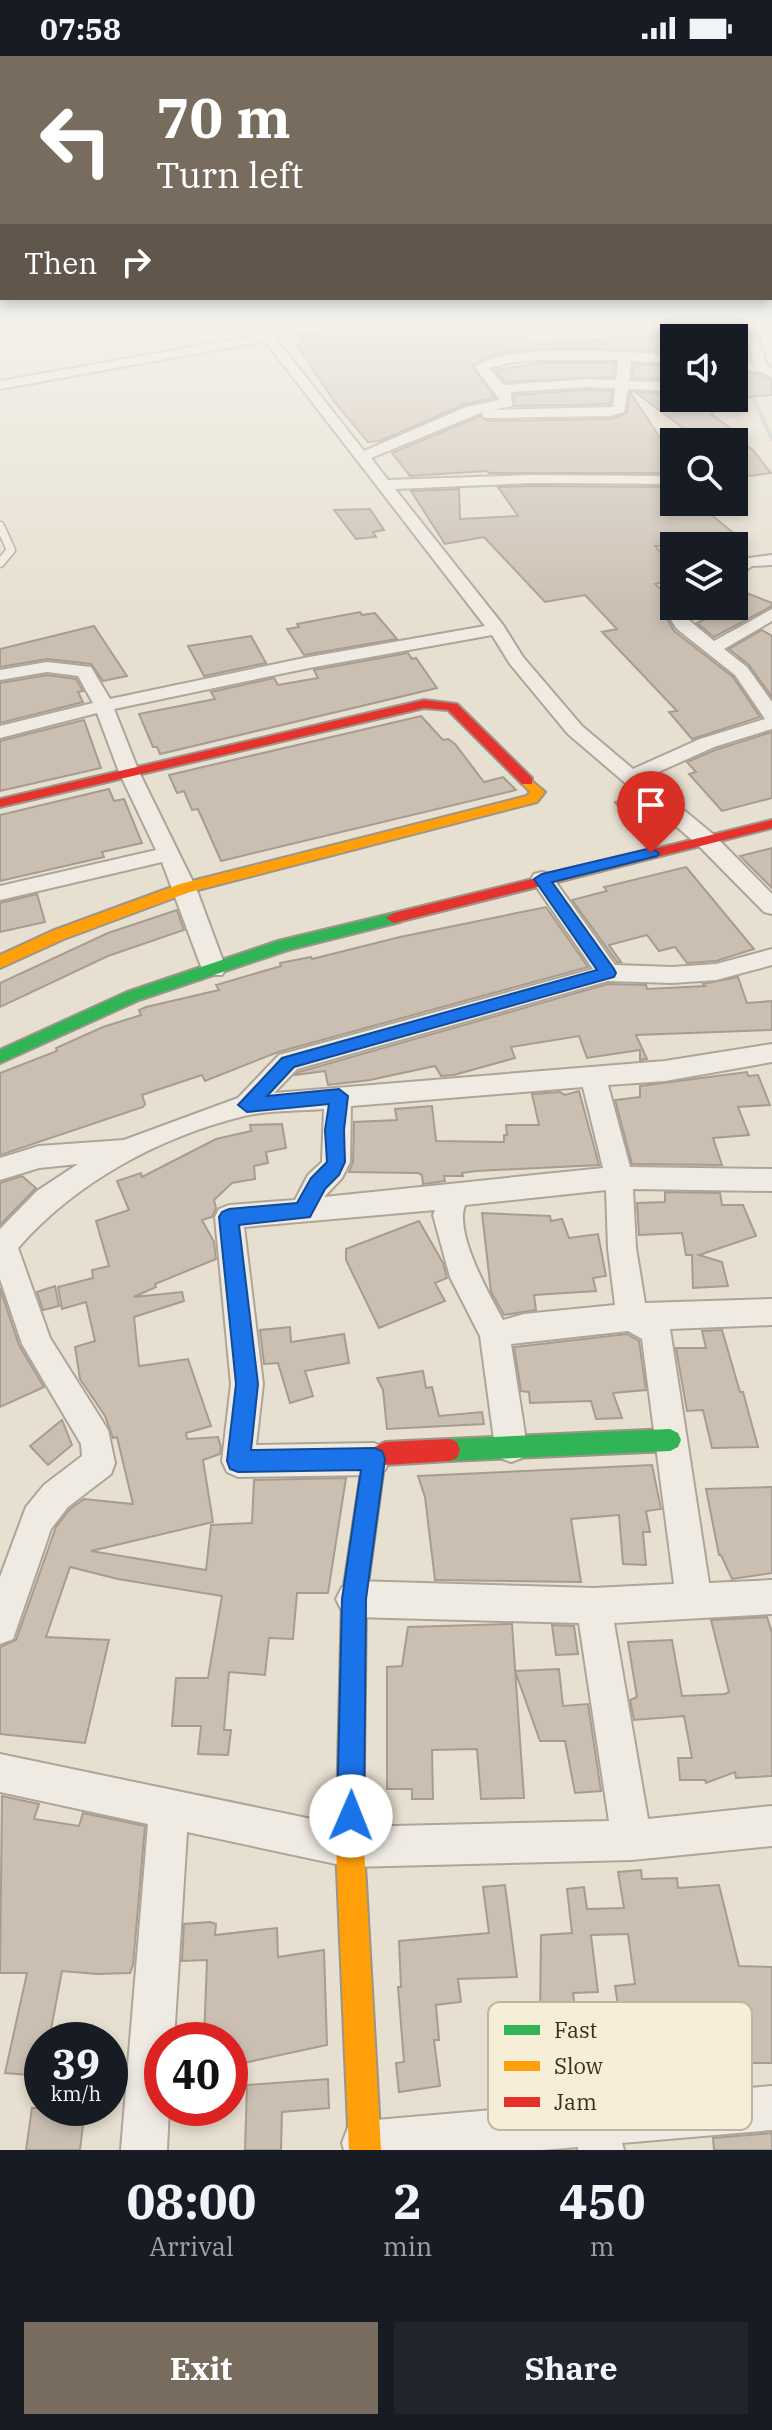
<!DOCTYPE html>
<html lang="en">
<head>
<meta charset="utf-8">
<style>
	:root { --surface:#171b24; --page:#20242c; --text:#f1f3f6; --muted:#9ea1a6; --accent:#786c5e }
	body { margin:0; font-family:"IBM Plex Serif",serif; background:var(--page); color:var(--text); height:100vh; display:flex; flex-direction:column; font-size:30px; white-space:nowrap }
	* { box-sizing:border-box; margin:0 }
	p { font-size:26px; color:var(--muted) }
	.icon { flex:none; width:44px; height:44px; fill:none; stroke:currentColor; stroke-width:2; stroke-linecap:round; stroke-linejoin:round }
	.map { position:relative; height:2094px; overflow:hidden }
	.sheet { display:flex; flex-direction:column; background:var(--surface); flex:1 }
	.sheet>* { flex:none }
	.top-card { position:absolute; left:0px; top:0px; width:772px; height:244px; box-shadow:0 4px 12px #0003; background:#786c5e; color:#fff; overflow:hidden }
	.buttons { position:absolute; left:660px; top:268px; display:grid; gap:16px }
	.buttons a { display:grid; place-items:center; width:88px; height:88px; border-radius:0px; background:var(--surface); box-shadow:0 4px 12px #0003; font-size:40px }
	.speed { position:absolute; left:24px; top:1966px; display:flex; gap:16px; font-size:40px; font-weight:700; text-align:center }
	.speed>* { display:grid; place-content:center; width:104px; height:104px; border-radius:50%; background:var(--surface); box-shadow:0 4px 12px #0003; line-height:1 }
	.speed small { font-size:20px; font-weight:400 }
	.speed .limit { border:12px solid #d22; background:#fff; color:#111 }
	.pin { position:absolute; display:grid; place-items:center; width:68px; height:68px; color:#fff; margin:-82px -34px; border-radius:50% 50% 50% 0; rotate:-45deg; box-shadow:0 0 8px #0007 }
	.pin .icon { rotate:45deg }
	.me { position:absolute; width:88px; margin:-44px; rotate:1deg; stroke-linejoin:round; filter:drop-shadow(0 0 6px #0008) }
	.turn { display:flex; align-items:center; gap:28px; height:168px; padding:0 24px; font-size:36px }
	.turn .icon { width:104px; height:104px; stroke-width:2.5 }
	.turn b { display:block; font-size:56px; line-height:68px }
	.then { display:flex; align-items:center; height:76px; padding:0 24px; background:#0003; gap:16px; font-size:30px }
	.eta { display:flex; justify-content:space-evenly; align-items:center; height:136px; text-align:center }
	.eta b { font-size:48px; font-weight:700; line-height:56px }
	.action { display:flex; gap:16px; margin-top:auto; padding:16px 24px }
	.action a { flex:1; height:92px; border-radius:0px; background:var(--accent); color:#fff; font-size:32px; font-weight:700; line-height:92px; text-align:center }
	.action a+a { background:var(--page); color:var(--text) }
	.status { display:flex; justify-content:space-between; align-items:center; height:56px; padding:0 40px; background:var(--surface); direction:ltr }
	.status svg { height:22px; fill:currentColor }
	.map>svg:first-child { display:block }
</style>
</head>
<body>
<div class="status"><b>07:58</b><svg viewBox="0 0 49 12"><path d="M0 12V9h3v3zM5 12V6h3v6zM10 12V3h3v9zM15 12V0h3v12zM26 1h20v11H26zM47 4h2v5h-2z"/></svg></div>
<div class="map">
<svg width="772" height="2094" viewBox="0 0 772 2094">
	<rect width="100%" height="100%" fill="#e7e0d1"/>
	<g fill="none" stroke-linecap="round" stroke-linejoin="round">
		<!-- stream -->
		<path stroke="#bcccc2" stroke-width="4" d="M772,320l-7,3 -12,18 19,42"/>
	</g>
	<!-- building -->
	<path fill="#cbbfb2" stroke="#a89c90" stroke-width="2" fill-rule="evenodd" d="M439,266h219l-126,9 -9,8 9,6 136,-8 6,8h-7l5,7 -102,-4 -58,3 -22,5 -18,10 23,32 -30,6 -85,37 -12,1 -32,-38 -39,-59 8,-1 -7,-6 50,-11z
		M541,307h74l-2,14 -108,5 -10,-12z
		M634,308l40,2v14l-42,-2z
		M734,318h24l14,6v15l-23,2 -38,17 35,26 -6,1 13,9 18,23 -21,3 -16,-12v-22l-33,-1 -66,-49 38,2 1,4 34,7 7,-7h19z
		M587,334l25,1 -2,13 -95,2 -1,-11z
		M630,336l40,61 4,20h-185l-2,-2 -77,5 -18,-23 88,-37 8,5 123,-2 16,-6z
		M531,430l143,1v15h14l3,10 13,-3 32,26 -31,11h-50l19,22v13l-19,3 19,18v4l6,1 -12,13 6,11 59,46 27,40 -68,22 -23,-27 8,-1 -75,-79 15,-3 -32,-34 -40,7 -61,-65 -39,7 -34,-53 48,-2 1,30 58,-3 -20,-29z
		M370,453l14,21 -11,2 3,5 -20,2 -22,-29z
		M734,532l38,15v3l-58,31 -17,-14 37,-17z
		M360,556l2,3 13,-2 22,26 -93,16 -17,-26 12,-2 -2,-3z
		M94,570l33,50 -24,5 -12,-17 -44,-5 -47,8v-18z
		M762,574l10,6v61l-23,-32 -20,-16z
		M251,580l15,27 -62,13 -16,-30z
		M408,597l4,6 4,-1 21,30 -277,66 -3,-7h-4l-14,-33 76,-15 -4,-7 63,-14 4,7 40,-7 -4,-8z
		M47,619l29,4 7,12 -5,1 5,10 -83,21v-40z
		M421,660l22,24 5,-1 7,5 29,38 19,-5 13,13 -295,71 -23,-52 -6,1 -8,-19 -7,2 -8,-18z
		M84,664l17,48 -101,23v-50z
		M772,676v66l-50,13 -33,-37 7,-2 -9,-10 28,-12z
		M109,733l5,12 10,-2 18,44 -40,9 2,5 -104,24v-66z
		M635,741l20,29 -20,4 -20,-28z
		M772,792v40l-32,-32z
		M686,811l68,82 -38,12 -29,2 -12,-16 -16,4 -12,-16 -38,10 12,17h-4l-45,-62 35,-9 -3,-4z
		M37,838l8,28 -45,10v-29z
		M546,851l42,60 -310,85 -73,29 -3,-6 -60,20 3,9 -2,3 -143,48v-82l57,-22 -1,-3 47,-21 38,-12 -2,-5 7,-3 73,-17 -3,-5 65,-19 -1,-3 31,-6 1,2 88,-22z
		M177,854l7,20 -76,26 -108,51v-24l108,-50z
		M738,921l9,26 25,-2v29l-136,5 11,24 -7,1v-10l-53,8 -8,-22 -68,11 4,11 -61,17 -13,1 -6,-10 -65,14 -42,5 -3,-14 -30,4 4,-3 309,-88 38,1 1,4 58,-3 -2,-2z
		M747,1016l1,4 10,-1 12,30 -32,2 11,28 -36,3 9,27 -90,-1 -17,-64 25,-3v-11z
		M579,1035l20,74 -123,6 -14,2 1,3h-19l1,5 -22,3 -1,-9 -4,-2 -69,-1 4,-10 1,-40 43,-2 -2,-11 37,-3 4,35 68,1v-7h3l-1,-10h33l-7,-31 28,-2 5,3z
		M282,1068l4,24 -20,4 2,11 -14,3 1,13 -23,4 -18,17 2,8 -4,9 -10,3 12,22 2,17 -61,25 1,3 -22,10 48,-5 2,9 -50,16 5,49 49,-7 23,67 -25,7 1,6 31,-2 3,10 -1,7 -17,6 10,62 -122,29 115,19 5,-45 41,-2 2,-43 92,-2 -18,115h-31l-4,46 -24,-1 -4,37 -36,-3 -5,58h7l-3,25 -30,-1 3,-28h-29l4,-48h32l14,-82 -104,-17 -48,-12 -24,70 63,3 -24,103 -85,-9v-87l16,-7 40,-113 14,-18 14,-10 49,5 -16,-67 -4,1 -8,-22 -25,-37 -5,-32 20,-6 -9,-39 -24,7 -4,-22 35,-9 -1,-8 17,-4 -13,-45 33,-11 -12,-29 24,-8 1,4 74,-38 35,-8 -1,-6z
		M22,1120l14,12 -36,37v-42z
		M665,1136l55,1 2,12h21l13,31 -57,19 23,7 6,24 -35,2 -1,-33h-6l-4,-22 -43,2 -2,-32 28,-1z
		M482,1157l68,3 1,5 11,-2 7,19 29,-4 8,42 -13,2 3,13 -62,4 2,15 -32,5 -13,-23z
		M419,1165l24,42 4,15 -12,5 10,18 -66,27 -33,-68v-11z
		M55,1230l4,20 -16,4 -6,-18z
		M0,1232l19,57 25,42 -44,20z
		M290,1271l1,15 53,-8 5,29 -44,8 8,25 -23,7 -12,-40 -14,1 -4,-34z
		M722,1274l18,62h3l15,55 -46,1 -9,-38 -16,1 -11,-63h30l-4,-17z
		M627,1278l12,7 7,49 -33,3 9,25 -26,1 -5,-18 -61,2 -1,-11 -8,-1 -7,-44z
		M423,1315l3,17 6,-1 7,29 43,-4 2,12 -97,5 -4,-39 -6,-12z
		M62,1364l10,25 -24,20 -18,-19z
		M652,1409l9,44 -15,2 4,21h-7l3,33 -23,-1 -4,-49 -48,4 10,63 -146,-2 -10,-83 -7,-21z
		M772,1431v86l-40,6 -11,-24h-2l-13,-66z
		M767,1561l5,16v143l-36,2 -1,-6 -29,11 -1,-3h-25l-2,-22h14l-8,-42 -50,4 -4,-20 7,-3 -9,-55 44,-2 10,56 43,-2 4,-2 -18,-72z
		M512,1568l12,174 -43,1 -4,-50 -45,1 1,49h-21v-10h-25v-122l15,-1 6,-39z
		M552,1569l22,1 4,28 -22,1z
		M559,1613l4,37 25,-2 13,87 -26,2 -10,-52h-25l-25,-70z
		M2,1740l37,8 -5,15 45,7 4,-13 62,13 -12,139 -3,8 -33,1 -35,-3 -13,69h-7v36l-37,-3 22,-100h-27z
		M641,1814l1,9 35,-1 1,10 41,-3 20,81 33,1v96h-20l-6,-35 -51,-1 5,37 -118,7v3l-20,2 -28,-1 -7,-57 13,-1 1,-82 31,-2 -5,-44 17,-2 3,22 37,-1 -6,-36zM628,1878l7,50 -20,2 8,53 -43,4 -7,-50 25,-1 -7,-57z
		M505,1829l12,92 -59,2 3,23 -25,3 3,35h-5l6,46 -41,6 -3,-29 8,-1 -6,-75h3l-2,-46 90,-8 -6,-46z
		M210,1866l6,2 -1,11 62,-7 1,29 46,-7 3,95 -97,21v-26h-26l3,-80 -25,1 2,-37z
		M328,2023l1,29 -47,4 -1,38h-36l2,-65z
		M32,2052h53l-5,42h-54z
		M772,2077v17h-58l-1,-12z"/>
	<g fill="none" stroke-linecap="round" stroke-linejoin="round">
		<defs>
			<path id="lane" d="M0,470l11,24 -11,13"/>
			<path id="street" d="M250,266h12l9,11 62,-11h26l-83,17 88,112 102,-44 34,-7 -25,-33c29,-25 158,-14 199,-12v8l-43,-2 -2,20 45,2v8l-46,-2 -4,23 -14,4 -122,2 -5,-1v-5l-112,46 17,22 143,-5 143,1v8l-143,-1 -136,6 108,136 20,32 59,69 51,43 67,-30 65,-20 -30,-44 -58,-46 -6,-9c10,-15 21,-14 37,-14l-19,14 25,21 58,-32v12l-48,28 23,18 25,35v27l-58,18 -69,31 69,57 58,59v20l-8,-2 -66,-67 -130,-111 -58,-70 -18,-29 -183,33 -195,41 25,63 57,116 30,81 -4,6h-16l-4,-6 -40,-107 -162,38v-14l156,-36 -37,-78 -22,-59 -97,25v-12l93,-23 -15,-27 -31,-4 -47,8v-10l47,-8 44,5 19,32 199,-42 176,-31 -220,-285 -265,48v-8l260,-46zM541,304h77l-2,20 -29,-1 -83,6 -15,-17 24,-6zM587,331l28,1 -2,19 -121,3 20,-4 -1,-14z
				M733,266l26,18 7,25 6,3v9l-13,-6h-25v-8h19l-4,-18 -21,-15 -196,12 -6,-4 6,-4z
				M772,499v10l-20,1 -18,13v-14l7,-6z
				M542,816l8,2 65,91 57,2 44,-3 56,-15v16l-56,15 -44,3 -64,-2 -311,88 -23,24 391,-32 107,-17v18l-107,19 -57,4 22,82 142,2v22l-139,-2 3,59 9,55 127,-4v26l-102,4 39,254 63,-3v34l-158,9 34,196 124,-13v40l-140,14 -282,7 -163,-35 -13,208h-12v68h7l-2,42h-46l27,-326 -148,-32v-38l350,73 259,-6 -30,-198 -225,-6 -12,-6 -6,-12 6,-12 12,-6 240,7 80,-4 -32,-245 -14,-8 -117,13 16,103 -5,11 -11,4 -11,-4 -5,-11 -15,-111 -30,-59 -17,-62 2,-5 -191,17 19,157 -7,61 118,-2 11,5 5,11 -5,11 -11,5 -136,2 -11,-5 -5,-11 9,-77 -16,-167 4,-8 10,-4 66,-5 13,-25 14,-13 2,-53c-25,2 -54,1 -80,7 -85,21 -168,66 -226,132l32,90 58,92 7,33 -4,11 -43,33 -17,22 -38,110 -13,5v-67l26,-70 18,-22 38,-29 -1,-12 -59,-100 -22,-65v-50l37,-38 41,-27 -39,4 -39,12v-22l39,-12 85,-6 114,-42 41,-43 314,-86 -62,-90 3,-5zM583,1031l20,81 -279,29 18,-19 8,-16 1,-56zM606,1134l2,58 7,57 -91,9 -21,6c-14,-26 -49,-87 -38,-115z
				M772,2030v44l-150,13 2,7h-46v-3l-36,3h-198l-2,-7 6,-16 16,-6z"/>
			<path id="fast" d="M394,857l6,1 2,4 -2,4 -112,28 -149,50 -139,63v-13l127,-58 151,-51z
				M670,1373l8,4 3,7 -3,7 -8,4 -221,10 -8,-3 -3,-8 3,-8 8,-3z"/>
			<path id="slow" d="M527,721l18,15 -8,10 -347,90 -126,47 -64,29v-13l52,-24 128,-47 347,-88 3,-4 -10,-11z
				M351,1697l9,4 4,9v81l17,303h-32l-13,-303 2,-81 4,-9z"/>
			<path id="jam" d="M424,644l33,4 75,74v6h-10l-74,-74 -24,-2 -424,99v-8z
				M772,764v8l-378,95 -8,-5 8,-5z
				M449,1383l8,3 3,8 -3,8 -8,3 -65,4 -18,134 -2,167 -4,9 -9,4 -9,-4 -4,-9 4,-167 21,-140 3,-8 19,-9z"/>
		</defs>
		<!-- lane casing -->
		<use href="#lane" stroke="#ada599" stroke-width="11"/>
		<!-- street casing -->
		<use href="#street" stroke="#ada599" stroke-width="4"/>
		<!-- fast casing -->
		<use href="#fast" stroke="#9c958a" stroke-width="4"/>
		<!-- slow casing -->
		<use href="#slow" stroke="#9c958a" stroke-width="4"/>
		<!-- jam casing -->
		<use href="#jam" stroke="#9c958a" stroke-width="4"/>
		<!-- lane -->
		<use href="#lane" stroke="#efebe3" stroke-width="8"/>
		<!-- street -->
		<use href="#street" fill="#efebe3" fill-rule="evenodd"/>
		<!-- fast -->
		<use href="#fast" fill="#30b455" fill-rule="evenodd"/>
		<!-- slow -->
		<use href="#slow" fill="#ff9f0a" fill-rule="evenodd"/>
		<!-- jam -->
		<use href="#jam" fill="#e5322d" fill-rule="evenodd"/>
	</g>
	<!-- sky -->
	<linearGradient id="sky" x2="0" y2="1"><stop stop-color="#96bed9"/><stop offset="0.48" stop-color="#f4f1ea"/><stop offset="1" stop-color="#f4f1ea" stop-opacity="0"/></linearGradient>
	<rect width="772" height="559" fill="url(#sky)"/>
	<!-- route -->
	<path fill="#1a73e8" stroke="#114b97" stroke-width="2" d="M651,792l8,5 -2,3 -105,26 62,87 2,4 -2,4 -320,90 -27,29 72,-7 9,7 -4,34 1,32 -6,13 -14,14 -15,28 -71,8 19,159 -7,66 123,-2 8,3 3,8 -19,140 -2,217 -4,9 -9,4 -10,-4 -4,-9 5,-217 19,-129 -123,2 -8,-3 -3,-8 9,-77 -17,-167 3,-5 7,-3 68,-6 14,-25 16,-16 -2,-32 4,-26 -82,8 -9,-7 44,-47 315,-88 -63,-91 8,-5z"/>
	<!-- legend -->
	<rect x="488" y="1946" width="264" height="128" rx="12" fill="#f7eed8" stroke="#bfb4a1" stroke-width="2"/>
	<rect x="504" y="1969" width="36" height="10" fill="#30b455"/>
	<rect x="504" y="2005" width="36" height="10" fill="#ff9f0a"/>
	<rect x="504" y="2041" width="36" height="10" fill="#e5322d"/>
	<g font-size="22" fill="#3d2e20">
		<text x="554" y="1982">Fast</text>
		<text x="554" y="2018">Slow</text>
		<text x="554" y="2054">Jam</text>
	</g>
</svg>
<div class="buttons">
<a><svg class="icon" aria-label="sound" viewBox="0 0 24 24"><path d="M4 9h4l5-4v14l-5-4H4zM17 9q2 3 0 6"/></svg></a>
<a><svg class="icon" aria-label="search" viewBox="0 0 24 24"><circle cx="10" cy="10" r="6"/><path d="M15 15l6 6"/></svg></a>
<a><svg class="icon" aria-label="layers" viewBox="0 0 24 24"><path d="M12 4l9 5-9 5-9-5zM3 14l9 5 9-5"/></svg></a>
</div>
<div class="speed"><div>39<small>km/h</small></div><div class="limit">40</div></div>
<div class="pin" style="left:651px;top:797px;background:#d93025"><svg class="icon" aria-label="arrive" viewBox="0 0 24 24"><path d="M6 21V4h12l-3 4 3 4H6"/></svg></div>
<svg class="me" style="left:351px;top:1760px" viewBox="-20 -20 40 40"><circle r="19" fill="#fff"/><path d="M0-13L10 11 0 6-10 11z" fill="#1a73e8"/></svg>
<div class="top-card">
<div class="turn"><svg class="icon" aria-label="left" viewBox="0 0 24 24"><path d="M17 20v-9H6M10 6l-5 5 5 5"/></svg><div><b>70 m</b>Turn left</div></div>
<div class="then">Then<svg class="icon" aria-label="right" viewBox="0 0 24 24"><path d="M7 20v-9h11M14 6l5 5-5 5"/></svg></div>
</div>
</div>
<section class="sheet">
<div class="eta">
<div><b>08:00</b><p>Arrival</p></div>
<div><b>2</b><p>min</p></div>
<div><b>450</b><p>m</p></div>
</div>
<div class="action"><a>Exit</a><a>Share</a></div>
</section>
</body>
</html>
